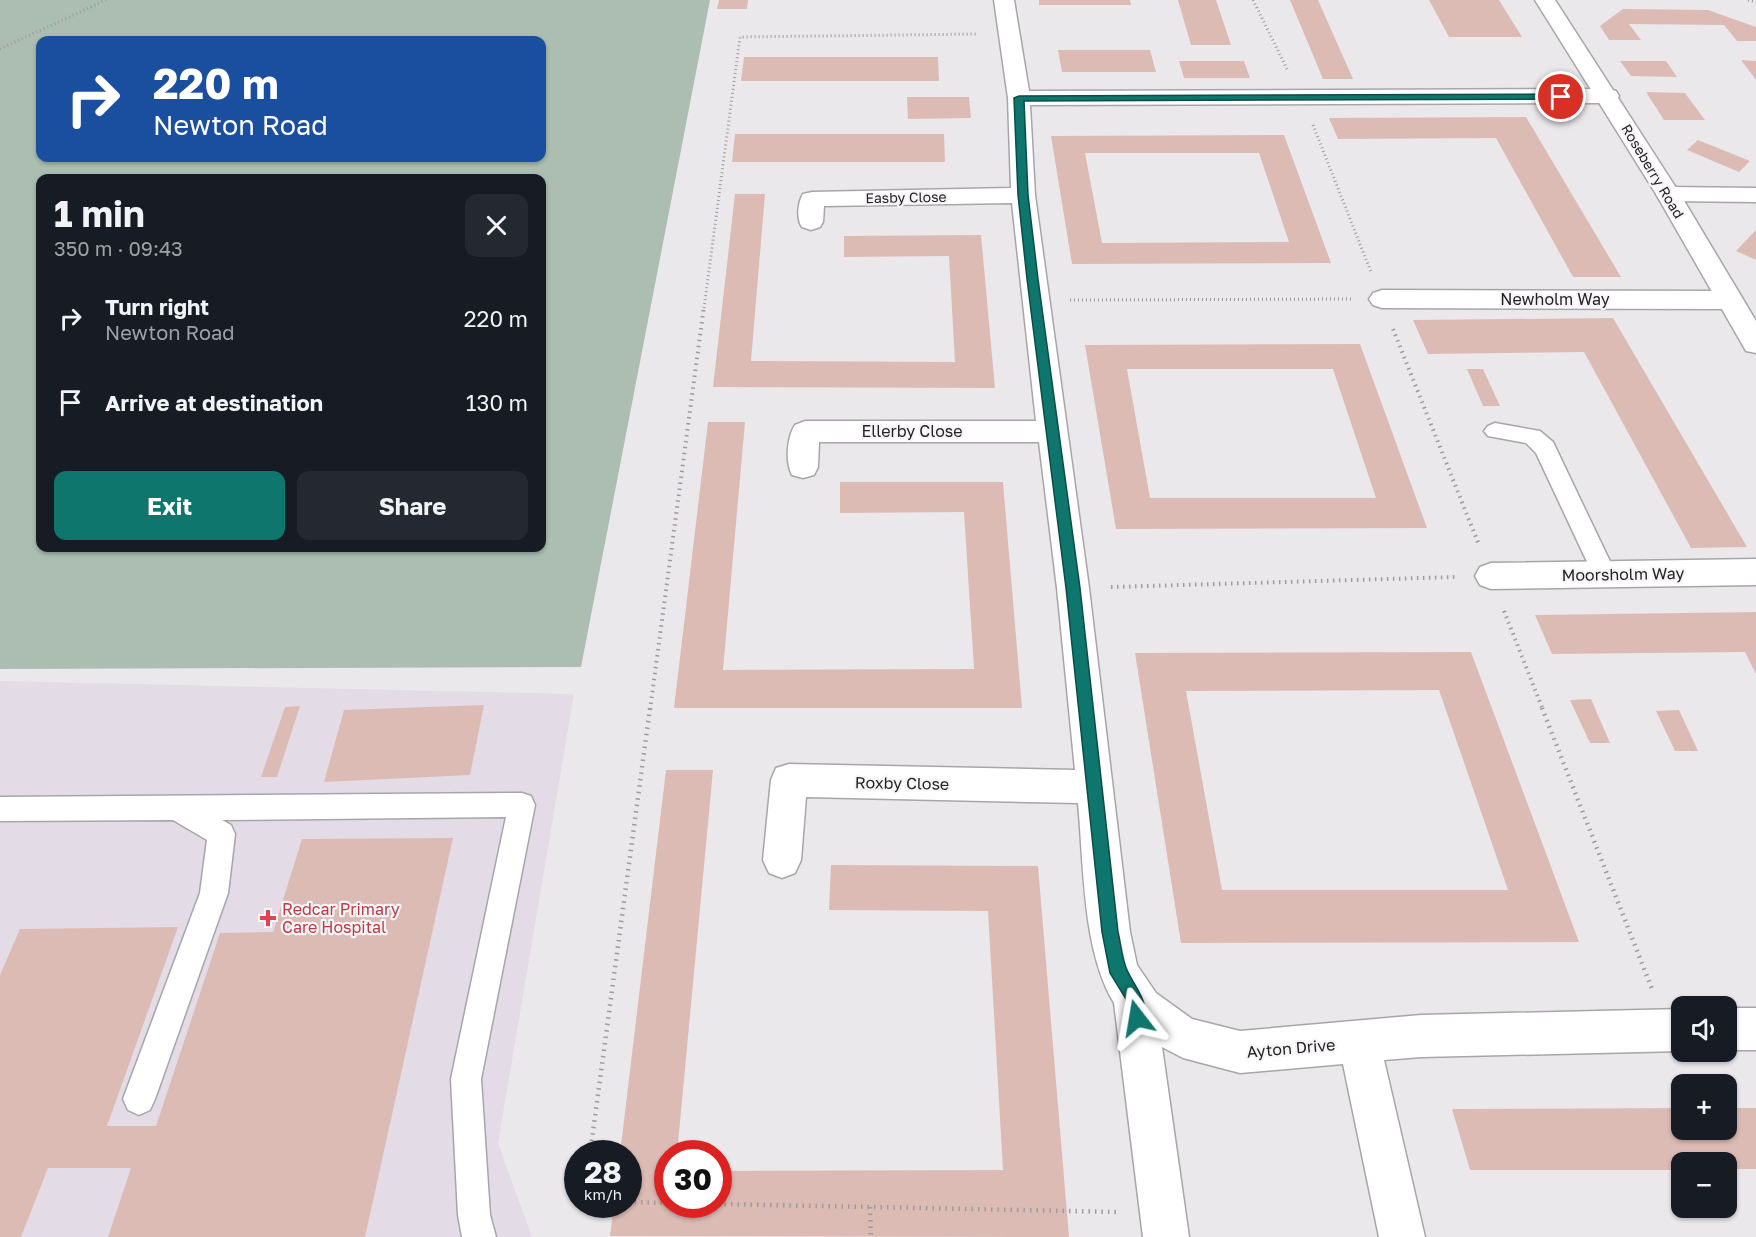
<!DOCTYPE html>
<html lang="en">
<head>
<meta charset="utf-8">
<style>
	:root { --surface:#171b24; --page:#242831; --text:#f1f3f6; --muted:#9ea1a6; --accent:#0f766e }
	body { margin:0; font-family:"Golos Text",sans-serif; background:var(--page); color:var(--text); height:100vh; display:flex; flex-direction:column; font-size:22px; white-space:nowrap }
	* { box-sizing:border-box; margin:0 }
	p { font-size:20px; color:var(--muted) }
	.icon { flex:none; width:33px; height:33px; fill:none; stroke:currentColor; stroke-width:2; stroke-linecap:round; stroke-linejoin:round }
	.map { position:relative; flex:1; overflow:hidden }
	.side { position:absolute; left:36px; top:174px; width:510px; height:378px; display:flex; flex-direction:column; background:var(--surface); border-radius:12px; box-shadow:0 2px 4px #0004 }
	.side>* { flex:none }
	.hud { position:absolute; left:36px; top:36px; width:510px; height:126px; border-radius:12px; box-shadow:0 2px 4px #0004; background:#1a4fa0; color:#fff; overflow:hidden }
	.buttons { position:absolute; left:1671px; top:996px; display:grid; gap:12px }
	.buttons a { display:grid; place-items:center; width:66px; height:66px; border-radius:12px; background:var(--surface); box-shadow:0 2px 4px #0004; font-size:30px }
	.speed { position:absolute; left:564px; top:1140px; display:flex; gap:12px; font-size:30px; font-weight:700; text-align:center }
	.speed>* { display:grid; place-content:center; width:78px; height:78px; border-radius:50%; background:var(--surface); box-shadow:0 2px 4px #0004; line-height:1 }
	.speed small { font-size:15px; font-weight:400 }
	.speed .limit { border:9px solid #d22; background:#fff; color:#111 }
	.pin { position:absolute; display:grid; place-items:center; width:51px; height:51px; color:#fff; margin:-26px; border:3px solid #fff; border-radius:50%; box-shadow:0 2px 6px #0007 }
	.me { position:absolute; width:66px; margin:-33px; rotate:346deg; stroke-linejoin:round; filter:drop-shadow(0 0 4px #0008) }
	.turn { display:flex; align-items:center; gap:21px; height:126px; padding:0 18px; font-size:27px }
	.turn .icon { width:78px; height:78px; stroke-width:2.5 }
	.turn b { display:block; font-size:42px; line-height:51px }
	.round { display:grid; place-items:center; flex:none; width:63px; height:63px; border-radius:12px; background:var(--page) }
	.summary { display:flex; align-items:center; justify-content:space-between; height:102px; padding:0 18px }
	h1 { font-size:36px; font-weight:700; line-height:45px }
	.action { display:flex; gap:12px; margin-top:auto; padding:12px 18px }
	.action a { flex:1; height:69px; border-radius:12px; background:var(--accent); color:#fff; font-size:24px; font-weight:700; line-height:69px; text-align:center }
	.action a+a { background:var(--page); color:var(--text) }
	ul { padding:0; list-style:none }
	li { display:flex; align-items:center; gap:18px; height:84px; padding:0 18px }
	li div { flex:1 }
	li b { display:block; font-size:22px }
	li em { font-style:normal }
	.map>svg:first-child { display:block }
</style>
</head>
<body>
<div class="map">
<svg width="1756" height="1237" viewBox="0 0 1756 1237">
	<rect width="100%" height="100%" fill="#ebe8ec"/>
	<!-- built -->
	<path fill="#e3dbe6" d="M0,681l574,13 -76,449 34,94h-532z"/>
	<!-- green -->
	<path fill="#acbeb1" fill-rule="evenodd" d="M0,0h710l-129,667 -581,2zM40,40h502v118h-502zM40,178h502v370h-502z"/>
	<!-- building -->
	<path fill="#ddbbb5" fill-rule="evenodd" d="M719,0h29l-1,9h-30z
		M1039,0h91l1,5h-92z
		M1178,0h38l15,45h-40z
		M1290,0h28l35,79h-30z
		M1429,0h70l23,37h-73z
		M1623,9l85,1 48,17v14h-19l-13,-16 -95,-1 12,16h-32l-9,-14z
		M1058,50h92l6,22h-94z
		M744,57h194l1,24h-198z
		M1741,60l15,1v19z
		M1179,61h65l6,17h-66z
		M1620,61h46l11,16 -46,-1z
		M1646,92l39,1 20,27h-41z
		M907,97h62l2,21 -63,1z
		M1526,117l95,160h-48l-77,-139 -158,1 -9,-21z
		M735,134h209l1,28h-213z
		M1284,135l47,128 -259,1 -21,-128zM1085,153h174l30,89 -187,1z
		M1698,140l52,21 -11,11 -52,-22z
		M735,194h30l-14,167 204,1 -6,-106 -105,1v-21l137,-1 14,153 -282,-1z
		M1756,230v30l-20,-9z
		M1613,318l134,229 -56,1 -107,-196 -156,2 -15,-34z
		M1360,344l67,184 -311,1 -31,-184zM1127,369h206l43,129h-226z
		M1467,369h16l17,37h-17z
		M708,422h37l-22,248 251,-1 -10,-157 -124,1v-31h163l19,226h-348z
		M1756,612v62l-11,-22 -193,2 -17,-39z
		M1471,652l108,290 -398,1 -46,-290zM1439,690l69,200h-286l-36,-199z
		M1591,699l19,44h-20l-20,-43z
		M484,705l-14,70 -146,7 20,-72z
		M300,706l-23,71h-16l24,-70z
		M1679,710l19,41h-23l-19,-40z
		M666,770h47l-36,384h-9v50h50v-33l285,-1 -15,-259 -159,-1 2,-45 207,1 31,371 -459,-1 4,-32h14v-50h-8z
		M453,838l-88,399h-257l23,-69h-83l-27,69h-21v-262l20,-46 158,-2 -71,199h49l64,-193 53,-1 29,-93z
		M1682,1108v22h44v-22h30v61h-30v-7h-44v8h-212l-18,-61z"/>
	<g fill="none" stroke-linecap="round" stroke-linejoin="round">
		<defs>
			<path id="service" d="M1495,423l45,8 13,11 63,132 -4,7 -8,2 -8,-2 -60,-128 -10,-10 -38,-7 -4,-5 4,-5z
				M522,793l9,3 4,9 -54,274 9,136 6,22h-34l-4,-22 -7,-136 55,-262 -284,3 9,5 4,9 -7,59 -73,206 -5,11 -11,5 -11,-5 -5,-11 77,-206 7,-53 -34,-20 -173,1v-24z"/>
			<path id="minor" d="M994,0h20l15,91 579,-2 8,2 3,5 -3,5 -8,2 -578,2 5,90 54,393 41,344 7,33 19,28 36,26 48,12 181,-16 261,-6v42l-261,6 -37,3 41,177h-46l-36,-173 -103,9 -57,-15 -21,-11 27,190h-46l-29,-234c-32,-53 -30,-138 -36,-200l-272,-6 -5,63 -6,13 -13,5 -13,-5 -6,-13 8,-80 5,-12 13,-4 286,6 -18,-182 -18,-146h-220l-1,25 -4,8 -11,3 -11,-3c-7,-13 -5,-38 3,-50l10,-4h231l-24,-218 -188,3 -1,16 -3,5 -9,3 -9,-3c-6,-8 -4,-25 1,-33l9,-2 199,-4 -3,-90z
				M1668,187l88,1v14l-88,-1 -9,-2 -3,-5 3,-5z
				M1382,290l347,1 9,3 4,6 -4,6 -9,3 -347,-1 -9,-3 -4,-6 4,-6z
				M1756,559v26l-265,4 -11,-4 -5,-9 5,-9 11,-4z
				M1726,1008h30v42h-30z"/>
			<path id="tertiary" d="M1535,0h20l125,194 76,127v32l-10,-2 -90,-157z"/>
		</defs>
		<!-- service casing -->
		<use href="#service" stroke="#a8a5a9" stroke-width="3"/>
		<!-- minor casing -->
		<use href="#minor" stroke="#a8a5a9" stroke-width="3"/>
		<!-- tertiary casing -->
		<use href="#tertiary" stroke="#a8a5a9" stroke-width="3"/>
		<!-- path-far2 -->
		<path stroke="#9d9b9e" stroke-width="3" stroke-dasharray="1 3" stroke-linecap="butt" d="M1253,0l34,69
			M1748,0l8,2
			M0,49l106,-49
			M1313,125l58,147
			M1070,300l284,-1
			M704,308l36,-271 238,-3"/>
		<!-- path-far1 -->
		<path stroke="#9d9b9e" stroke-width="4" stroke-dasharray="1.5 4.5" stroke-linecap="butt" d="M1393,329l86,216
			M1111,587l346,-10
			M1504,611l39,99
			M650,710l54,-404"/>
		<!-- path -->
		<path stroke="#9d9b9e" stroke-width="4.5" stroke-dasharray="1.5 5" stroke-linecap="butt" d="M1542,708l110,281
			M590,1154l60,-446
			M628,1202l40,1
			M718,1204l402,8
			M870,1207l1,30"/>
		<!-- service -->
		<use href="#service" fill="#fff" fill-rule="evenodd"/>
		<!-- minor -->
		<use href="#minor" fill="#fff" fill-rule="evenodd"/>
		<!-- tertiary -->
		<use href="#tertiary" fill="#fff" fill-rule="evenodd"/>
	</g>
	<!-- route -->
	<path fill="#0f766e" stroke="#0a4d48" stroke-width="1.5" d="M1561,94l3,1v4l-540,2 4,94 10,84 42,309 38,344c3,12 4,27 9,38 8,18 24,33 16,54l-6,3 -6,-3 -5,-25 -16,-26 -8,-41 -36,-344 -39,-309 -9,-84 -4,-97 5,-2z"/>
	<!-- markers -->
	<path fill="#e0444e" stroke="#f8f5f9" stroke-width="2" d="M265 909h6v6h6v6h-6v6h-6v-6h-6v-6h6z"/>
	<g text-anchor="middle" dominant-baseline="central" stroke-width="4.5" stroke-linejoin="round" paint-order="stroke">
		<!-- far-street labels -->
		<g font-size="14" fill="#242324" stroke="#f8f5f9">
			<text transform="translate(1653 171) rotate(59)">Roseberry Road</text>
			<text transform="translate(906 197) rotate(-1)">Easby Close</text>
		</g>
		<!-- street labels -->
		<g font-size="16" fill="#242324" stroke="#f8f5f9">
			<text x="1555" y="299">Newholm Way</text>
			<text x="912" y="431">Ellerby Close</text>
			<text transform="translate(1623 574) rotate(-1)">Moorsholm Way</text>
			<text transform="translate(902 783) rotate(1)">Roxby Close</text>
			<text transform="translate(1291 1048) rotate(-5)">Ayton Drive</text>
		</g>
		<!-- health labels -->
		<g font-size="16" fill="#be3a42" stroke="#f8f5f9" text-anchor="start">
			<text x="282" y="909">Redcar Primary<tspan x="282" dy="18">Care Hospital</tspan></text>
		</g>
	</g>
</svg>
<div class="buttons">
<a><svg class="icon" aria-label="sound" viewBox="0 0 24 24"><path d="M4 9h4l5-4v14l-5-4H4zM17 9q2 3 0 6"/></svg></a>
<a>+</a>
<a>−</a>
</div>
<div class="speed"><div>28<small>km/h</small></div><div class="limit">30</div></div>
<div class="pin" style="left:1561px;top:97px;background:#d93025"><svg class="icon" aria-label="arrive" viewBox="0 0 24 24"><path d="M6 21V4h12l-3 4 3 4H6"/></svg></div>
<svg class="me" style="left:1137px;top:1018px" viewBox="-20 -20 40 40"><path d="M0-17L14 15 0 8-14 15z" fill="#0f766e" stroke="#fff" stroke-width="4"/></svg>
<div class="hud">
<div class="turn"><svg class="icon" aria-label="right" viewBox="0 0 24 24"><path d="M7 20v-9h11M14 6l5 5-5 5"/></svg><div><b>220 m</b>Newton Road</div></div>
</div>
<section class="side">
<div class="summary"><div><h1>1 min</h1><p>350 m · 09:43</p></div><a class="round"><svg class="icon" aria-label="close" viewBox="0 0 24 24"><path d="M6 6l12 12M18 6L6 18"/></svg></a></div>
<ul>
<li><svg class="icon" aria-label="right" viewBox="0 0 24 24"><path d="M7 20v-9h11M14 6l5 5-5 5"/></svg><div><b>Turn right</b><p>Newton Road</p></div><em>220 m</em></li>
<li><svg class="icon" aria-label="arrive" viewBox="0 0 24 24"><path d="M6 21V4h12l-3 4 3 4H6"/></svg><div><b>Arrive at destination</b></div><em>130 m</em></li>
</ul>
<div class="action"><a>Exit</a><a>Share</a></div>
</section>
</div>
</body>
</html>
